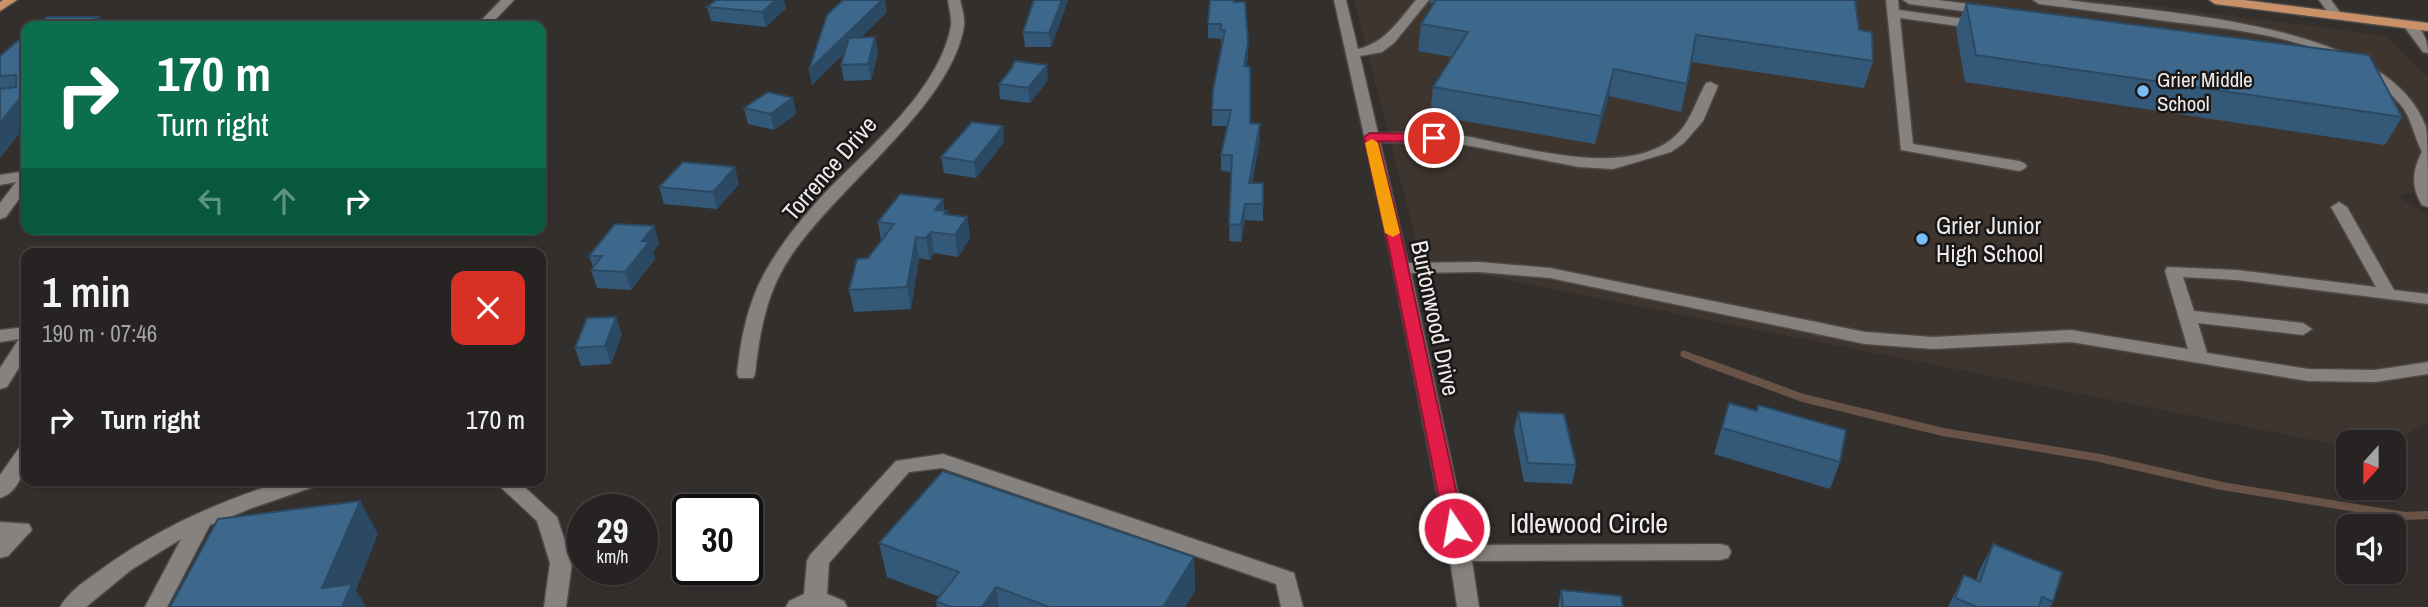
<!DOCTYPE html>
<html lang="en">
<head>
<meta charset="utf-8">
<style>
	:root { --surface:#262322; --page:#322f2f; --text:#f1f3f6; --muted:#a4a4a5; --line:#424040 }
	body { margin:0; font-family:"Archivo Narrow",sans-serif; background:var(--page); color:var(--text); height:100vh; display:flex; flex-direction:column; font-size:26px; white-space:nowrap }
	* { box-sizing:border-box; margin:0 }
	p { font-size:23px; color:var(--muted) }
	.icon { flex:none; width:38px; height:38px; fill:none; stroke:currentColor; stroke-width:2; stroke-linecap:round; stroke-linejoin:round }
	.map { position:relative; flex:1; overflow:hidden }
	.panel { position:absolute; left:21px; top:248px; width:525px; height:238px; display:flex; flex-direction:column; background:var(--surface); border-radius:14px; box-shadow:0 2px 5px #0004,0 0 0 2px var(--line) }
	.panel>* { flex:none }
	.top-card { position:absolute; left:21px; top:21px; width:525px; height:214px; border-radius:14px; box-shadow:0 2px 5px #0004,0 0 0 2px var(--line); background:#0b6e4f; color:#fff; overflow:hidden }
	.needle { width:46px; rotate:201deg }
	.buttons { position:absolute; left:2336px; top:430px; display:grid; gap:14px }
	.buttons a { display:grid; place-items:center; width:70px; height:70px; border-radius:14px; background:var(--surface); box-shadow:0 2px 5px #0004,0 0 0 2px var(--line); font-size:35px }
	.speed { position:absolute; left:567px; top:494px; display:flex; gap:14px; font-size:35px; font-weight:700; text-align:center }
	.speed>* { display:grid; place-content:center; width:91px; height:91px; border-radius:50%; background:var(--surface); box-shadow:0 2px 5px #0004,0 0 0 2px var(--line); line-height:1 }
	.speed small { font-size:18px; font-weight:400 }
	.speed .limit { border:4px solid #111; border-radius:10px; background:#fff; color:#111 }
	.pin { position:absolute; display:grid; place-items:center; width:60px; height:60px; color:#fff; margin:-30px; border:4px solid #fff; border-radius:50%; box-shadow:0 2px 7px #0007 }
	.me { position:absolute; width:77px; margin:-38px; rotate:348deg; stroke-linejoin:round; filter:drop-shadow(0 0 5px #0008) }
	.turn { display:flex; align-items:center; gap:24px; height:147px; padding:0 21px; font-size:32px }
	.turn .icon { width:91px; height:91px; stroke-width:2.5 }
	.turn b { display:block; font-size:49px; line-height:60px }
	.lanes { display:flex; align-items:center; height:66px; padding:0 21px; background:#0003; justify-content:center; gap:35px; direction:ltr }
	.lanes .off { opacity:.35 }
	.round { display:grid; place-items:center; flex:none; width:74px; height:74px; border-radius:14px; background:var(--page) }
	.overview { display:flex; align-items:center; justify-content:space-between; height:119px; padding:0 21px }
	h1 { font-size:42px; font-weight:600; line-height:52px }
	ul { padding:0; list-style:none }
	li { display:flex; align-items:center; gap:21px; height:105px; padding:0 21px }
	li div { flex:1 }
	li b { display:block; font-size:26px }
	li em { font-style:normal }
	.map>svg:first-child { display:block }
</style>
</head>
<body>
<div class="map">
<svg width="2428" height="607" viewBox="0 0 2428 607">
	<rect width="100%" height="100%" fill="#332f2d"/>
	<!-- built -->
	<path fill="#3f352f" d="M1354,0h759l273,36 42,41v112l-31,7 31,19v208l-38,20h-42v4l-926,-184z"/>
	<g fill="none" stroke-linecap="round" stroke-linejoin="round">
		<!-- stream-far1 -->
		<path stroke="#695346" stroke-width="7" d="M1684,354l20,8"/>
		<!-- stream -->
		<path stroke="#695346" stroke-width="8" d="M1699,360l104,38 140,34 157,26 122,28 183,30 23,-1"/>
		<defs>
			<path id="minor" d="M501,0h13l-25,26h-13z
				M948,0h12c2,8 5,18 4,26 -13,83 -136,166 -180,241 -19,33 -25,70 -29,107l-2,4h-14l-2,-4c4,-37 11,-74 31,-107 15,-26 35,-50 55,-72 44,-46 116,-104 128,-169 1,-8 -2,-18 -3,-26z
				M1334,0h12l12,49c27,-6 41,-29 58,-49h13l-35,43 -12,9 -22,4 18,77c26,0 55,-2 81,2 59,10 163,45 214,3 18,-15 22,-36 33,-55l5,-1 7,4 -15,35 -19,22 -13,9 -58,17 -34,-2 -124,-24 -75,-1 28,121 71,-1 71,6 315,64 68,5 138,-7 117,19 -23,-78 2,-4 70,3 139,17 -45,-80 8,-5 8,5 47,83 34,4v10l-191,-24 -54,-3 11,34 109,12 9,6 -9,6 -105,-12 9,30 101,16 67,1 53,-8v12l-53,8 -67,-1 -237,-39 -138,7 -68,-5 -315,-66 -71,-6 -68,1 58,272 251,-1 8,2 3,6 -3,6 -8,2 -248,1 7,46h-22l-8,-54 -60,-305z
				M1886,0h12l1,10 80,11 6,4 -6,4 -79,-11 13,126 106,17 5,2 3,3 -3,3 -5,2 -118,-21z
				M1903,0h34l49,6 6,4 -6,4 -77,-10z
				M2033,0h34c94,13 322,22 359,127 2,16 2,60 2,80l-6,-2c-11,-18 -10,-34 0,-53 -8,-15 -10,-34 -22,-48 -56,-66 -154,-73 -235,-83 -42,-6 -84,-12 -126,-17z
				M2319,0h12l11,15 -2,3h-8z
				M2409,21c13,5 19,19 19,32l-5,-1 -20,-27z
				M26,171v18l-20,28 -6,2v-16l16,-21 -16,3v-10z
				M26,327v29l-19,31 -7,2v-21l19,-29 -19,3v-12z
				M26,446c1,18 -5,46 -26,52v-23l19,-27z
				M943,454l351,119 9,34h-22l-5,-23 -334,-116 -33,4 -80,91 -2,31 17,7 3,6h-61l3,-6 15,-7 3,-33 3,-6 86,-94z
				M284,481h35l-3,5 -64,22 -42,17 -43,82h-22l36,-68 -50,31 -45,37h-26c7,-13 23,-25 35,-33 57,-43 121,-72 189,-93z
				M494,481h24l39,36 15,46 -6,44h-22l6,-44 -13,-42z
				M0,522l29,2 3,6 -24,26 -8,2z"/>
			<path id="major" d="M3,0h14l-17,11v-9z
				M2209,0h35l184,23v8l-213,-27z"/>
		</defs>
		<!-- minor casing -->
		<use href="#minor" stroke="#4e4a48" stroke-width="3"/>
		<!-- major casing -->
		<use href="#major" stroke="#4e4a48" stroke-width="3"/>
		<!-- minor -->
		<use href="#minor" fill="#86827f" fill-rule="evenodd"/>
		<!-- major -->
		<use href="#major" fill="#c99168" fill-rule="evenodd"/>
	</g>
	<!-- wall -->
	<path fill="#345978" d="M1068,0l-17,47h-26l-2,-15z
		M1430,0h425l4,30 14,31 -9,27 -173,-26 -4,22 -6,28 -72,-16 -14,48 -165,-29 3,-28 19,-30 -34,-6 3,-27 13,-20 -4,-1z
		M1236,2l12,41 -2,23 4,57 10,17 -8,43 11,21v17l-18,-1 -4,22 -12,-1 2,-69 -10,-1v-16l7,-29h-16l1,-36 9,-45h-1v-6l-13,-1v-14z
		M1966,3l436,114 -17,28 -420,-63 -9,-53z
		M707,7l79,1 -20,19 -55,-6z
		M887,12l-27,26 18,14 -7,28 -27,1 -3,-16 3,-12 -32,32 -3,-15z
		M26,34v91l-26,33v-102z
		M1048,80l-18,23 -30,-4 -1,-15z
		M793,98l3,16 -22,16 -26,-6 -4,-16z
		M1004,142l-28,36 -32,-5 -3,-16z
		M739,184l-22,25 -53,-5 -5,-17z
		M944,211l3,4 20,2 3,21 -12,19 -24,-4 -4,7 -11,-2 -8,51 -57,3 -5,-22 19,-32 13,-17 -3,-19z
		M654,226l5,17 -6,9 2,7 -24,31 -34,-2 -6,-18 2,-3 -4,-11z
		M622,334l-11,30 -30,2 -6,-18z
		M1729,403l27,8 2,-6 82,57 -10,27 -116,-35z
		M1518,412l58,53 -4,19 -48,-2 -10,-52z
		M879,543l315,14 1,34 -10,16h-248l-1,-6 4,-4 -53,-20z
		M1993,544l60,58 -3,5h-102l16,-32 12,5 3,-9z
		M1561,590l62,17h-65z"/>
	<!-- shaded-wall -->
	<path fill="#2b4962" d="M776,0h8l2,8 -20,19 -4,-15z
		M882,0h3l2,12 -75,73 -3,-15z
		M1062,0h6l-17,47 -2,-14z
		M98,17l5,9h-19z
		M875,37l3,15 -7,28 -3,-16z
		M1248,43v15l-4,24v-16z
		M1047,65l1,15 -18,23 -2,-15z
		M1614,69l-5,27 -14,48 6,-28z
		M26,91v34l-26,33v-35z
		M793,98l3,16 -22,16 -4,-16z
		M1260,124v16l-11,59v-16z
		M1003,126l1,16 -28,36 -2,-16z
		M735,167l4,17 -22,25 -4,-17z
		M943,199l2,15 2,-3 3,21 -2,3 -3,-14 -10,-11z
		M1245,204v16l-4,22v-17z
		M967,217l3,21 -12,19 -3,-22z
		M654,226l5,17 -6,9 2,7 -24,31 -6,-18 17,-31z
		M931,232l3,21 -4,7 -4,-22z
		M916,237l3,21 -8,51 -4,-22z
		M616,317l6,17 -11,30 -6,-18z
		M360,501l18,33 -22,56 10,17h-32l-12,-19z
		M1194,557l1,34 -10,16h-22z
		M996,587l3,20h-17z"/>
	<!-- building -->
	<path fill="#3d688c" stroke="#2b4962" stroke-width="2" d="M716,0h60l-14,12 -55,-5z
		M843,0h39l-73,70 18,-55z
		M1034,0h28l-13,33 -26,-1z
		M1210,0h24v2h11l3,41 -4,23 6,1v56l10,1 -11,59h14v21h-18l-4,21 -12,-1 3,-69h-11l10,-45h-19l1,-20 12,-60h-4v-6h-13z
		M1436,0h419l4,30 13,2 1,29 -177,-26 -9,49 -73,-15 -13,47 -168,-29 35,-55 -47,-8z
		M1966,3l403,52 33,62 -426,-62z
		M47,17h51l-14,9h-48z
		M26,34v57l-26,32v-34l16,-2v-12l-16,1v-20z
		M875,37l-7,27 -27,1 8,-27z
		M1015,61l32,4 -19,23 -29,-4 13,-16z
		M768,92l25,6 -23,16 -26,-6z
		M972,122l31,4 -29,36 -33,-5z
		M683,162l52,5 -22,25 -54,-5z
		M900,194l43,5 -8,11 12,1 -3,3 23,3 -12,18 -24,-3 -5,6 -10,-1 -9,50 -58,3 8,-31 11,-1 26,-34 -16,-2z
		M615,224l39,2 -12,15 7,1 -24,30 -34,-2 11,-14h-13z
		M616,317l-11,29 -30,2 12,-30z
		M1729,403l28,8 1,-6 88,25 -6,32 -118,-34z
		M1518,412l46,2 12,51 -48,-2z
		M943,471l251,86 -31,50h-114l-53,-20 -14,20h-31l-15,-6 23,-29 -80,-29z
		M360,501l-38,87 30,-4 -10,23h-172l48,-88z
		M1993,544l69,28 -9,30 -11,-5 -3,10h-62l-22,-9 9,-23 16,7z
		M1561,590l60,6 2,11h-60z"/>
	<!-- route -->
	<path fill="#e11d48" stroke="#92132f" stroke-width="2" d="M1370,133l64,1 7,4 -7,4 -56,-1 26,107 60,280 -3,5 -7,2 -7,-2 -2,-5 -56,-280 -25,-111z"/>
	<!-- slow -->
	<path fill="#f59e0b" d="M1372,139l6,4 22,90 -7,4 -8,-4 -20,-90z"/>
	<!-- markers -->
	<g fill="#7abef8" stroke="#1a1817" stroke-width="2.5">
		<circle cx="2143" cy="91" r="7"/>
		<circle cx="1922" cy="239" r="7"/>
	</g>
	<g text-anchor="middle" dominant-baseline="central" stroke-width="5" stroke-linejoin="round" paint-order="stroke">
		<!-- far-poi labels -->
		<g font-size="21" fill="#eeebea" stroke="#1a1817" text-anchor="start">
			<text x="2157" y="79">Grier Middle<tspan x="2157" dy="24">School</tspan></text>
		</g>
		<!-- street labels -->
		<g font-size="24" fill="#eeebea" stroke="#1a1817">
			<text transform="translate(829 168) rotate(-49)">Torrence Drive</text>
			<text transform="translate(1436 318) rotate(78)">Burtonwood Drive</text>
		</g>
		<!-- poi labels -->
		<g font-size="24" fill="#eeebea" stroke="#1a1817" text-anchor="start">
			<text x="1936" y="225">Grier Junior<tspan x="1936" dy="28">High School</tspan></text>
		</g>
		<!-- near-street labels -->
		<g font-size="28" fill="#eeebea" stroke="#1a1817">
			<text x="1589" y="523">Idlewood Circle</text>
		</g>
	</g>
</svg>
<div class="buttons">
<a><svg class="needle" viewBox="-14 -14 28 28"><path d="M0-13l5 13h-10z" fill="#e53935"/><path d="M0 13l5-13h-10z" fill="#a4a4a5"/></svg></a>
<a><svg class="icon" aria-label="sound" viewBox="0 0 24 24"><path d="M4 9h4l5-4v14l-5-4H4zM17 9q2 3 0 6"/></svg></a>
</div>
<div class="speed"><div>29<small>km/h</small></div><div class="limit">30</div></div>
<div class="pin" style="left:1434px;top:138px;background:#d93025"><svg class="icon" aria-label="arrive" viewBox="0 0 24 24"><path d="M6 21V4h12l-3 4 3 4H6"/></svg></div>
<svg class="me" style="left:1454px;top:528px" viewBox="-20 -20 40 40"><circle r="17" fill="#e11d48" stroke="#fff" stroke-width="3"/><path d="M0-11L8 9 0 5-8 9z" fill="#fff"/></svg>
<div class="top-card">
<div class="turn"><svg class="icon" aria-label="right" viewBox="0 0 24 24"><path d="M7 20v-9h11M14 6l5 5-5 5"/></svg><div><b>170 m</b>Turn right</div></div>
<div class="lanes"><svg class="icon off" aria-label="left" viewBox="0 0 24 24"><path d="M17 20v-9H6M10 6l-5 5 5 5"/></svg><svg class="icon off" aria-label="ahead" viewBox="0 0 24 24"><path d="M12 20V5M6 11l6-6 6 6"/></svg><svg class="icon" aria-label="right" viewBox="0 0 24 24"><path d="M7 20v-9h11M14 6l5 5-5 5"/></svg></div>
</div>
<section class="panel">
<div class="overview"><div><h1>1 min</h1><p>190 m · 07:46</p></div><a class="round" style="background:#d93025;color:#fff"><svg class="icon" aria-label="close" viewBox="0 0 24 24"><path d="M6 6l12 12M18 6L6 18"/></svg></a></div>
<ul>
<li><svg class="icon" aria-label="right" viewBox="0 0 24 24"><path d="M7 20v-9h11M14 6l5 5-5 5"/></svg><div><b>Turn right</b></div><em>170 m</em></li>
</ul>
</section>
</div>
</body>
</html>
